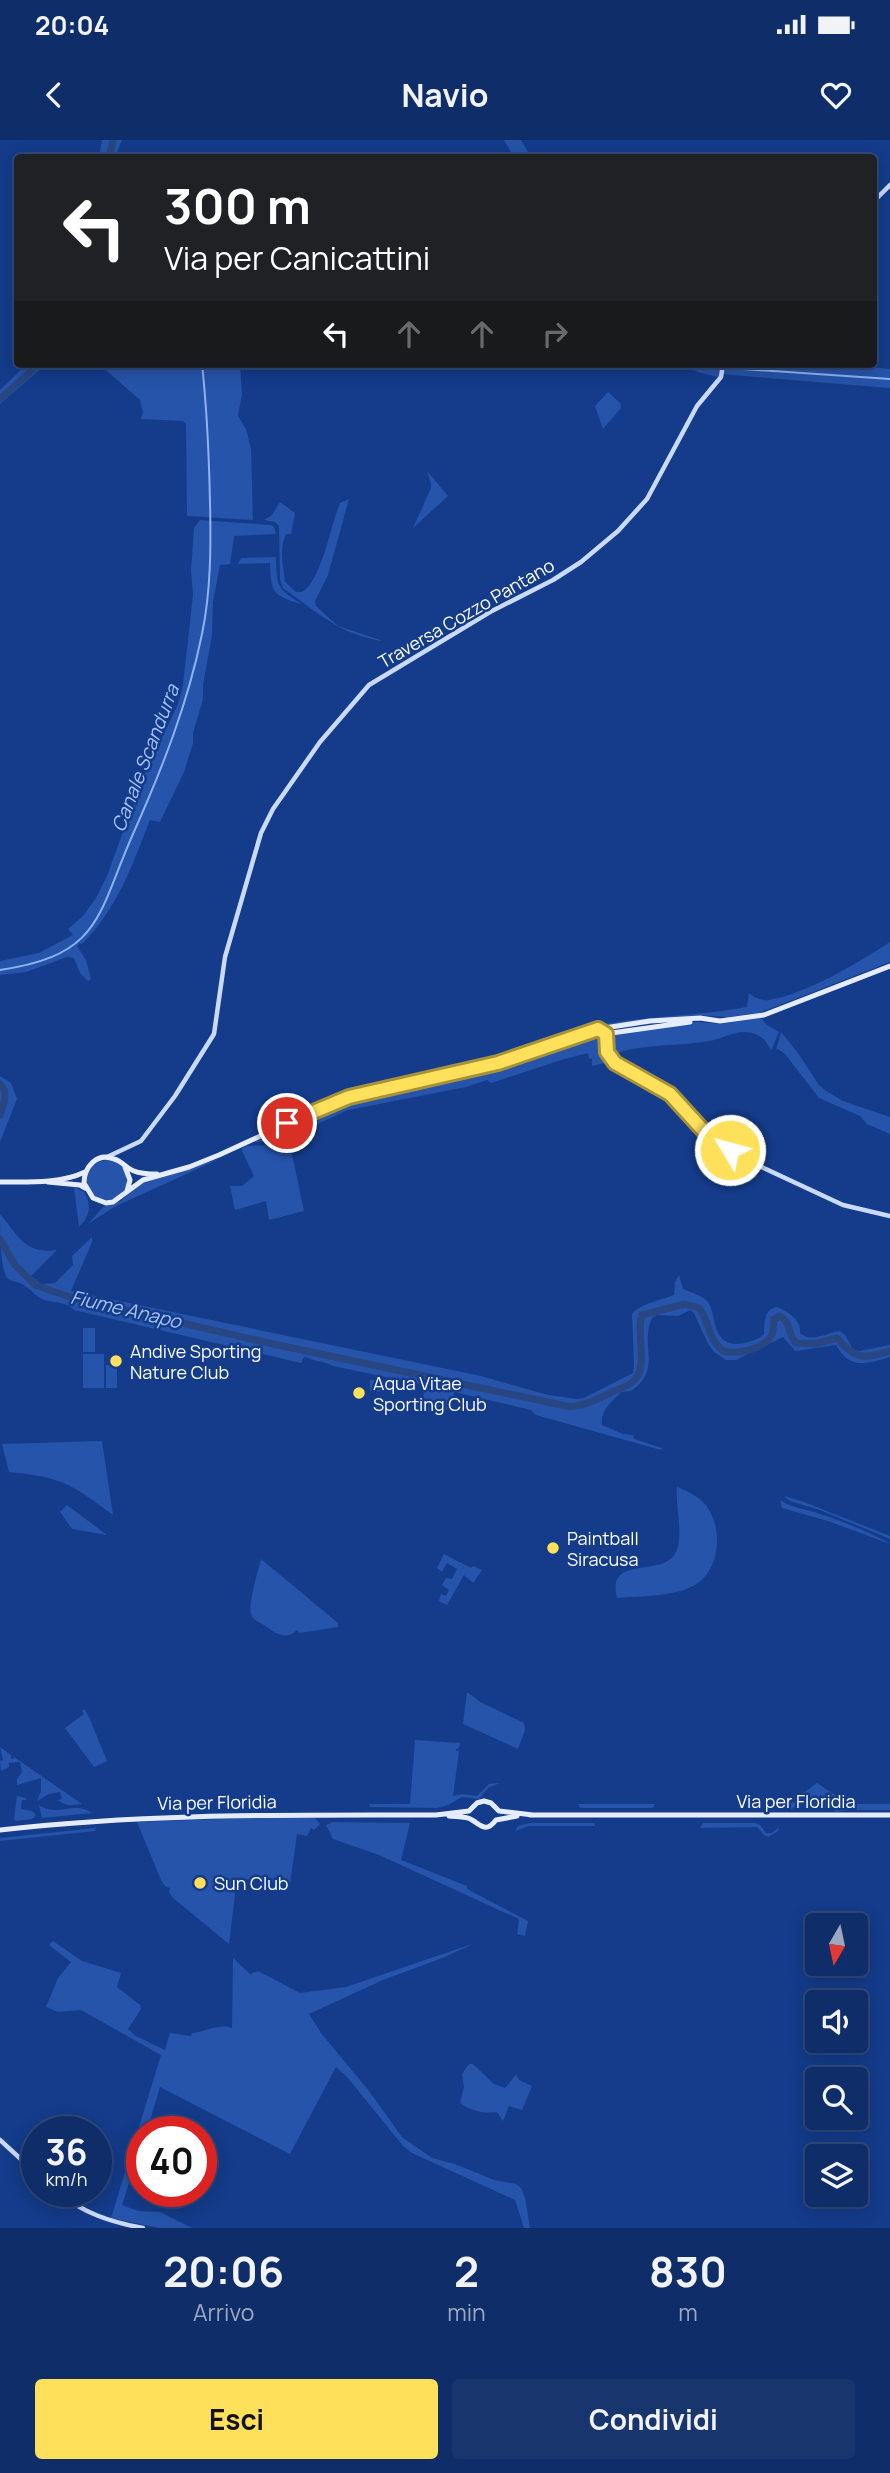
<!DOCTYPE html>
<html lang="it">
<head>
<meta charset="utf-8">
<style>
	:root { --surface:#0f2d68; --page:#18356e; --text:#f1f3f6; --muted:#9ba8c0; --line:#2f497c; --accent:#ffe05b }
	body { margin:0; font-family:Manrope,sans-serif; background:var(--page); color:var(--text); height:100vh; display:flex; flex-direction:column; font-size:26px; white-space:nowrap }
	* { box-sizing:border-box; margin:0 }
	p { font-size:23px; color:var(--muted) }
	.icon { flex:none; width:38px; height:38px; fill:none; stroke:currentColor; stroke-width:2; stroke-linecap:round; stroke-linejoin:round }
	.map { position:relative; height:2088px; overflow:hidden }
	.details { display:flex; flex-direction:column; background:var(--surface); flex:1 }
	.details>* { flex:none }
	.top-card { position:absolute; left:14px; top:14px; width:863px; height:214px; border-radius:7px; box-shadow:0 4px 18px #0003,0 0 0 2px var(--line); background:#202124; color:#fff; overflow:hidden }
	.needle { width:46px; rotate:189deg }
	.tools { position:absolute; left:805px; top:1773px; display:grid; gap:14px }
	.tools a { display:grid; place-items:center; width:63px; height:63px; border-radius:7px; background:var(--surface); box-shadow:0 4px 18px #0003,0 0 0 2px var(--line); font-size:35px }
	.speed { position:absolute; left:21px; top:1976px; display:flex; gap:14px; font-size:35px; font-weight:700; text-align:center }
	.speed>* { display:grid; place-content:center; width:91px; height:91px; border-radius:50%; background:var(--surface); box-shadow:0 4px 18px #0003,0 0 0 2px var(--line); line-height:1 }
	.speed small { font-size:18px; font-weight:400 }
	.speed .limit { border:10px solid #d22; background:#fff; color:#111 }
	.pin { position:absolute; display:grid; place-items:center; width:60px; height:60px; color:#fff; margin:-30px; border:4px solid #fff; border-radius:50%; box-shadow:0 2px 7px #0007 }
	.me { position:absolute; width:77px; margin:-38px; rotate:307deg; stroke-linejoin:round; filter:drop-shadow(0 0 5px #0008) }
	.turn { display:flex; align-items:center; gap:24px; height:147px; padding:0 35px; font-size:32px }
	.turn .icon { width:91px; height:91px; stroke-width:2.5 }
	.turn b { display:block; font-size:49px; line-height:60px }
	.lanes { display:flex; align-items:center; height:66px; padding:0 35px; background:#0003; justify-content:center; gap:35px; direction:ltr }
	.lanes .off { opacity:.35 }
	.eta { display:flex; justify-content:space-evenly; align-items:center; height:119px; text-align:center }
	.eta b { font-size:42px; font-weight:700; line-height:49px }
	.primary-button { display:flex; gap:14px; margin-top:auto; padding:14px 35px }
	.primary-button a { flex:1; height:80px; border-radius:7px; background:var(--accent); color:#111; font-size:28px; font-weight:700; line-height:80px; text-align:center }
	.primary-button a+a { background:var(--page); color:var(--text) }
	.status { display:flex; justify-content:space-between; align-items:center; height:49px; padding:0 35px; background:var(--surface); direction:ltr }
	.status svg { height:19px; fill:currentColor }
	header { display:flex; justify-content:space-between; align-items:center; height:91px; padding:0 35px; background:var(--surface); font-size:32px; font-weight:700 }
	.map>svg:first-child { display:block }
</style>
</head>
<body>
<div class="status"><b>20:04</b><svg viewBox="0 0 49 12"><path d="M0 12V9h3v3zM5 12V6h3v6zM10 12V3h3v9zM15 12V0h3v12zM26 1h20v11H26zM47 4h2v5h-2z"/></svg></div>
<header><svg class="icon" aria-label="back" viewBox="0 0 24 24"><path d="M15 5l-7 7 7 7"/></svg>Navio<svg class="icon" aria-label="heart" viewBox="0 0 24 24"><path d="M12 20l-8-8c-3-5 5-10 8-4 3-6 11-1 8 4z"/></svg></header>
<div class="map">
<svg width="890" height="2088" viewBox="0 0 890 2088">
	<rect width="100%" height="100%" fill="#143c8b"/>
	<!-- green -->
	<path fill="#2654aa" d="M102,0h20l-7,17h-16z
		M504,0h17l10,17h-17z
		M27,224h19l-46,40v-14z
		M99,224h141l2,30 -4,22 8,13 5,20 2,71 -66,-4 -1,-92 -3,-3 -42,-2 2,-7 -3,-12z
		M680,224h158l52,5v19l-170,-14 -2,3 -17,-4z
		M608,252l12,11 1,5 -18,21 -8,-23z
		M427,331l21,25 -35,32 18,-40v-5z
		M349,359l-21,76 -13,26 1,5 22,20 45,15c-43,-6 -66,-29 -100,-53l-3,-9 -1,-53 -4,-4 -11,-2 8,-5 8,-13 15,11 -4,21h-5c-7,14 -3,32 -1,48l11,10h6c19,-10 29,-68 38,-89z
		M200,380l71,5 3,2 2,7 -42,2 -4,28 -10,1 -7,37 -1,33 -9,50v14l-10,34v10l-9,29 -24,50 -10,-2c-18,46 -33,89 -68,124l-2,-1 -3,3 9,14 5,19 -3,2 -8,-8 -6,-15 -7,-1 -41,15 -26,3v-14l39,-8 34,-18 -5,-6 15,-13 13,-18 11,-22 34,-94 37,-78 5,-19 10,-90 -2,-24 3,-43z
		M276,417c1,30 0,31 26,47 -30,-8 -31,-12 -32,-41l-32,1 3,-6z
		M890,802v20l-131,51 -31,4 -29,-2 -96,11 -3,-3 1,-2 2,3c47,-8 96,-8 144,-17l2,-14c6,5 12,8 20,7 37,-6 89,-37 121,-58z
		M761,878l6,7 12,7 -8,19c-4,-12 -13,-18 -25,-19 -12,-1 -25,7 -37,9 -33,6 -66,2 -98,14l-2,-17 9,-4 79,-12 24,2z
		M781,892l17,21 21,32 7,6 17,10 47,16v17l-23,-10 -7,-8 -41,-18 -34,-44 -7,-5 -2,1z
		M600,897c8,4 3,17 9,25l-17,4v-7l-3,-1 -1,-5 -27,7 -70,23 -4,-3 -21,7 -118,23 -50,23v5l-16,4h-27l96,-42 148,-34z
		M0,936l11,7 6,16 -17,43z
		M274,1005l14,2 2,-2 14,66 -35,9 -3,-19 -31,9 -5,-24h12l12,-10 -13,-27 5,-3z
		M219,1019l-105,48 -26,17 15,-17 18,-6 18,-17z
		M87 1040a20 20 0 1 1 40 0a20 20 0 1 1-40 0Z
		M74,1047l10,5c8,13 6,25 -5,35z
		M0,1074c18,21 25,41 57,36l-26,26 10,8 14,-1 18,-18 -1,-9 20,-19v5l-21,49 410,85 67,19 29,4 7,-1 49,-25 1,-8 -2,-51c7,-10 30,-14 42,-19l1,-13 4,-7 4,14c7,3 20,7 25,13 9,13 3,48 36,41 8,-2 14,-3 20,-9 1,-12 -1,-24 13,-27 11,4 25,14 23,26 12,10 26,0 40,-2l5,4 8,14 6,2 31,-6v12c-24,7 -40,13 -54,-12l-41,6 -12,-14 -47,23h-10l-12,-8 -7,-10 -13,-29 -4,-3 -12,6 -21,-1 -5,3c-13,28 11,51 -21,73l-10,1c-10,11 -21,18 -19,33l21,9 10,1 1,4 28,9 -1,2 -125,-35 -5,-5 -77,-18 -2,19 -2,-3 -3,2 -21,1v-3h-3l1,-23 -91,-19c-9,-5 -18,-4 -27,-9h-2l-3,6 -227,-53c-8,-9 -20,-7 -30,-10 -9,-4 -14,-12 -22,-16 -5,-3 -10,-2 -15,-6 -7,-11 -7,-48 -7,-64z
		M83,1188h12v24h-12z
		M83,1214h21v34h-21z
		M106,1225h11v23h-11z
		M370,1240l21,1 -1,11 -20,-1z
		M102,1301l11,74c-42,-31 -51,-38 -104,-43l-7,-28z
		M677,1347c11,4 20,9 28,17 18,22 16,62 -7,79 -19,14 -58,13 -81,15 -11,-45 47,-19 59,-46 8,-16 -1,-46 1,-65z
		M784,1356l20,6 86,34v3l-70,-29 -30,-9z
		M780,1360c10,7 25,9 37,13 17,5 61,22 73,31l-62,-23 -46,-13z
		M67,1365l40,30 -35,-6 -12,-17z
		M444,1414l27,14 2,-2 9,4 -9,13 -9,-8 -17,30 -8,-4 2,-7 5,2 3,-6 -7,-5 4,-7 6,1 5,-10 -10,-6 -5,9 -5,-4z
		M261,1419l77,64v4l-39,6 -2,-3c-11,11 -22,3 -33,-5 -5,-3 -11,-5 -13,-11 -3,-10 7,-43 10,-55z
		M467,1552l15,11 42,20 1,7 -7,19 -55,-25z
		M82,1570h3l4,7 18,44 -13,6 -29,-39 19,-14z
		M415,1600l45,3 -1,5 -3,1v2h3l-6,45 9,-2 15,2 12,-12 11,-1 -12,5 -9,11 -17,-2 -14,8 -11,3 -67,-1 -1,-3h41z
		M0,1607l11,8v4h2l1,-2 68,47c-10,1 -16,3 -24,-4l4,-1 -2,-7 -11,2 -12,7 4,-10v-13l-24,7v-6l5,-7 -2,-10 -11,1v4l-8,4 -1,-10 3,-1z
		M817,1643l31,21h42v6h-41l-14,2v-4h-18c-6,-5 -5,-13 -15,-10 -6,9 -10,16 -21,6l14,-2v-3z
		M17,1656l9,2v2h-4l-1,9 11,2 4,4 -4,4 -16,2 -2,-2z
		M578,1664h77l-2,4h-73z
		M39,1665c19,13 35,-5 53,8l-50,5z
		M274,1677l41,1 5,6 -6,6 -3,-2 -4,8 -10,-2 -7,50 -53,-6 -8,66 -56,-46 -4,-6 1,-4 -5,-2 -4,-6 -24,-58z
		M333,1682l77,1 -9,37 66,26v3l61,32 -3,15 -8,-2 2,-15 -140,-64 -46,-16 -7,-14z
		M530,1683h64l1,3h-66l-14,5 3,-5z
		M703,1683h52l5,2 6,8h6l7,-6 -1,4 -10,6 -4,-2 -7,-8 -57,1z
		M96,1688l-1,3 -95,10v-3z
		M53,1801l29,20 39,12 -4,14 23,18 1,4 -13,20 8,7 29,14 5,-17 21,3 1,-3c14,-1 25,-10 40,-5l1,-70 17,16 8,-3 42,22 46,-6 129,-44 -30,14 -62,23 -74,34 12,19 48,58 33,46 30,21 23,6 39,16 22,4 5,4 4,10 5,30h-6l-9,-28 -103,-47 -9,-7 -55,-68 -12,-11 -46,87 -130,-67 -13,44 -5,1v10l-20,63 16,6 22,1 32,16h-33l-48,-10 50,-163 -80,-45 -23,2 -12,-5 12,-29 13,-16 -22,-17z
		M469,1924h4l21,20 11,4 11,-13 3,5 13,6 -10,24 -13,-4 -6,15 -6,-9c-12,2 -27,-1 -37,-9l4,-16 -2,-13z"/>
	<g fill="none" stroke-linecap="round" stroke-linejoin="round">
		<!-- stream -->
		<path stroke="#8eb3f3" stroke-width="2" d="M707,224l6,3 177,12
			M0,830c102,-15 97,-55 133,-136 29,-65 55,-131 69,-200 9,-43 9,-89 8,-132 -1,-47 -3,-92 -8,-138"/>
		<!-- river -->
		<path stroke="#284681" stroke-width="7" d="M109,18l4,-18
			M0,259l39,-35
			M0,944c9,9 4,20 0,31
			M0,1099l15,26 20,20 35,12 194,45 307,65c15,-2 27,-8 41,-15 6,-3 14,-5 19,-9 20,-14 4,-49 11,-68l43,-11 14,4c11,14 8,30 24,43 14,3 39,0 48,-15 3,-5 2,-12 3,-17l6,-3c11,6 8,19 16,27l19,1 22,-6c19,22 26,21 53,13"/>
		<!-- secondary -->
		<path stroke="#cadafb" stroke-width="4.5" d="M873,62l17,-17
			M606,894l1,18 8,11 55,31 48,50 37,20 88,41 47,11
			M107,1017l34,-16 34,-45 39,-62 11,-77 36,-124 12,-24 47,-67 49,-57 121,-73 63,-32 28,-18 37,-31 29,-32 50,-93 24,-29 2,-13
			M0,2000l37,34
			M56,2051c27,22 54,31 87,37"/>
		<!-- primary -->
		<path stroke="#e5ecff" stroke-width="5" d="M546,910l51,-15 93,-13
			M125,1027l5,13 -3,11
			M157,1034c-8,0 -16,0 -23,-3 -8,-3 -12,-10 -20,-12 -17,-7 -30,8 -30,24l9,15 13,5 7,-1 30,-22 46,-13 30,-12 109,-50 21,-7 149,-35 100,-34 52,-8 50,-3 20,3 44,-6 126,-49
			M0,1042c27,0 60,2 85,-10
			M48,1042l32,3 5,3
			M530,1675h360
			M449,1676c7,1 18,0 23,4 10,6 14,13 24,0l21,-4
			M0,1690c145,-17 290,-15 436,-15l33,-4 8,-8 7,-2 7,2 8,8 34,4"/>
	</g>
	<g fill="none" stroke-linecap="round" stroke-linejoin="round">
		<defs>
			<path id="route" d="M287,983l62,-26 149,-34 100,-34 8,5 1,18 8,11 55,31 42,46 18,10"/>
		</defs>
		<!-- route casing -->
		<use href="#route" stroke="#a6923b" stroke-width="18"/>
		<!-- route -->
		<use href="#route" stroke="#ffe05b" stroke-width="12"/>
	</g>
	<!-- markers -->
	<g fill="#ffe05b" stroke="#143c8b" stroke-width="2.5">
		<circle cx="116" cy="1221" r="7"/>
		<circle cx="359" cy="1253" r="7"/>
		<circle cx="553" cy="1408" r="7"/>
		<circle cx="200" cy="1743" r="7"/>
	</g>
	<g text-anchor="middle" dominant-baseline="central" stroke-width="5" stroke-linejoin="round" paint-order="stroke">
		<!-- street labels -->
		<g font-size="18" fill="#fff" stroke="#143c8b">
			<text transform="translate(466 473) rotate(-30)">Traversa Cozzo Pantano</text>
			<text x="796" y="1661">Via per Floridia</text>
			<text transform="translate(217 1662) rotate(-1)">Via per Floridia</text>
		</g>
		<!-- poi labels -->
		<g font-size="18" fill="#fff" stroke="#143c8b" text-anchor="start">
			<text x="130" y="1211">Andive Sporting<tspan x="130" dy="21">Nature Club</tspan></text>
			<text x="373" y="1243">Aqua Vitae<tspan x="373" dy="21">Sporting Club</tspan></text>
			<text x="567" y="1398">Paintball<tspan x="567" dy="21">Siracusa</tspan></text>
			<text x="214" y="1743">Sun Club</text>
		</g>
		<!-- water labels -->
		<g font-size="19" font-style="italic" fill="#a7c4f7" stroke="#143c8b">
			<text transform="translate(145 618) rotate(-69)">Canale Scandurra</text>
			<text transform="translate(126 1169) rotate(13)">Fiume Anapo</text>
		</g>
	</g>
</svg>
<div class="tools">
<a><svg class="needle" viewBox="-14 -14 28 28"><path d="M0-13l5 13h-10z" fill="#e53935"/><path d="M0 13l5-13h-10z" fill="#9ba8c0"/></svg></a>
<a><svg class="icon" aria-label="sound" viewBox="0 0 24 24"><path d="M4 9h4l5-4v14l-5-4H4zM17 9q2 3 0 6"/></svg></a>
<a><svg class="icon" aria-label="search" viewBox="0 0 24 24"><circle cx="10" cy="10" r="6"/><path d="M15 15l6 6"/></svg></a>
<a><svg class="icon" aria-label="layers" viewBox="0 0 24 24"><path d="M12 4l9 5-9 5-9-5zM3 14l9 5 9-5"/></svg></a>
</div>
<div class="speed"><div>36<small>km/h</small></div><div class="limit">40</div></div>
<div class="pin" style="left:287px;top:983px;background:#d93025"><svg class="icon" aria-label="arrive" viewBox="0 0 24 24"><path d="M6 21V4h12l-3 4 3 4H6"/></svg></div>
<svg class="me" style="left:730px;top:1010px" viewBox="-20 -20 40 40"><circle r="17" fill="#ffe05b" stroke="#fff" stroke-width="3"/><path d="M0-11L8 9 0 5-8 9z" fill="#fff"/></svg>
<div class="top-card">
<div class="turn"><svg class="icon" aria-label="left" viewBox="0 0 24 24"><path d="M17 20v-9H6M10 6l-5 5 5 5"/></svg><div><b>300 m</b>Via per Canicattini</div></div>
<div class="lanes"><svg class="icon" aria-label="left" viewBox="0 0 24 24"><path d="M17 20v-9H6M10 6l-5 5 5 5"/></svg><svg class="icon off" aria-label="ahead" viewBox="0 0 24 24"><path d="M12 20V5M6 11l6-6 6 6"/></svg><svg class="icon off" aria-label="ahead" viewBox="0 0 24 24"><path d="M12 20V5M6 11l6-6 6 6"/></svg><svg class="icon off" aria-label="right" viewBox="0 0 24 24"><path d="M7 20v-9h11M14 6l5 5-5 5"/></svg></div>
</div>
</div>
<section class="details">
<div class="eta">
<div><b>20:06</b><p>Arrivo</p></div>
<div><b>2</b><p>min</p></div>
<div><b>830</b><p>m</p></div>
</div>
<div class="primary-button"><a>Esci</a><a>Condividi</a></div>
</section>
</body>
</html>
